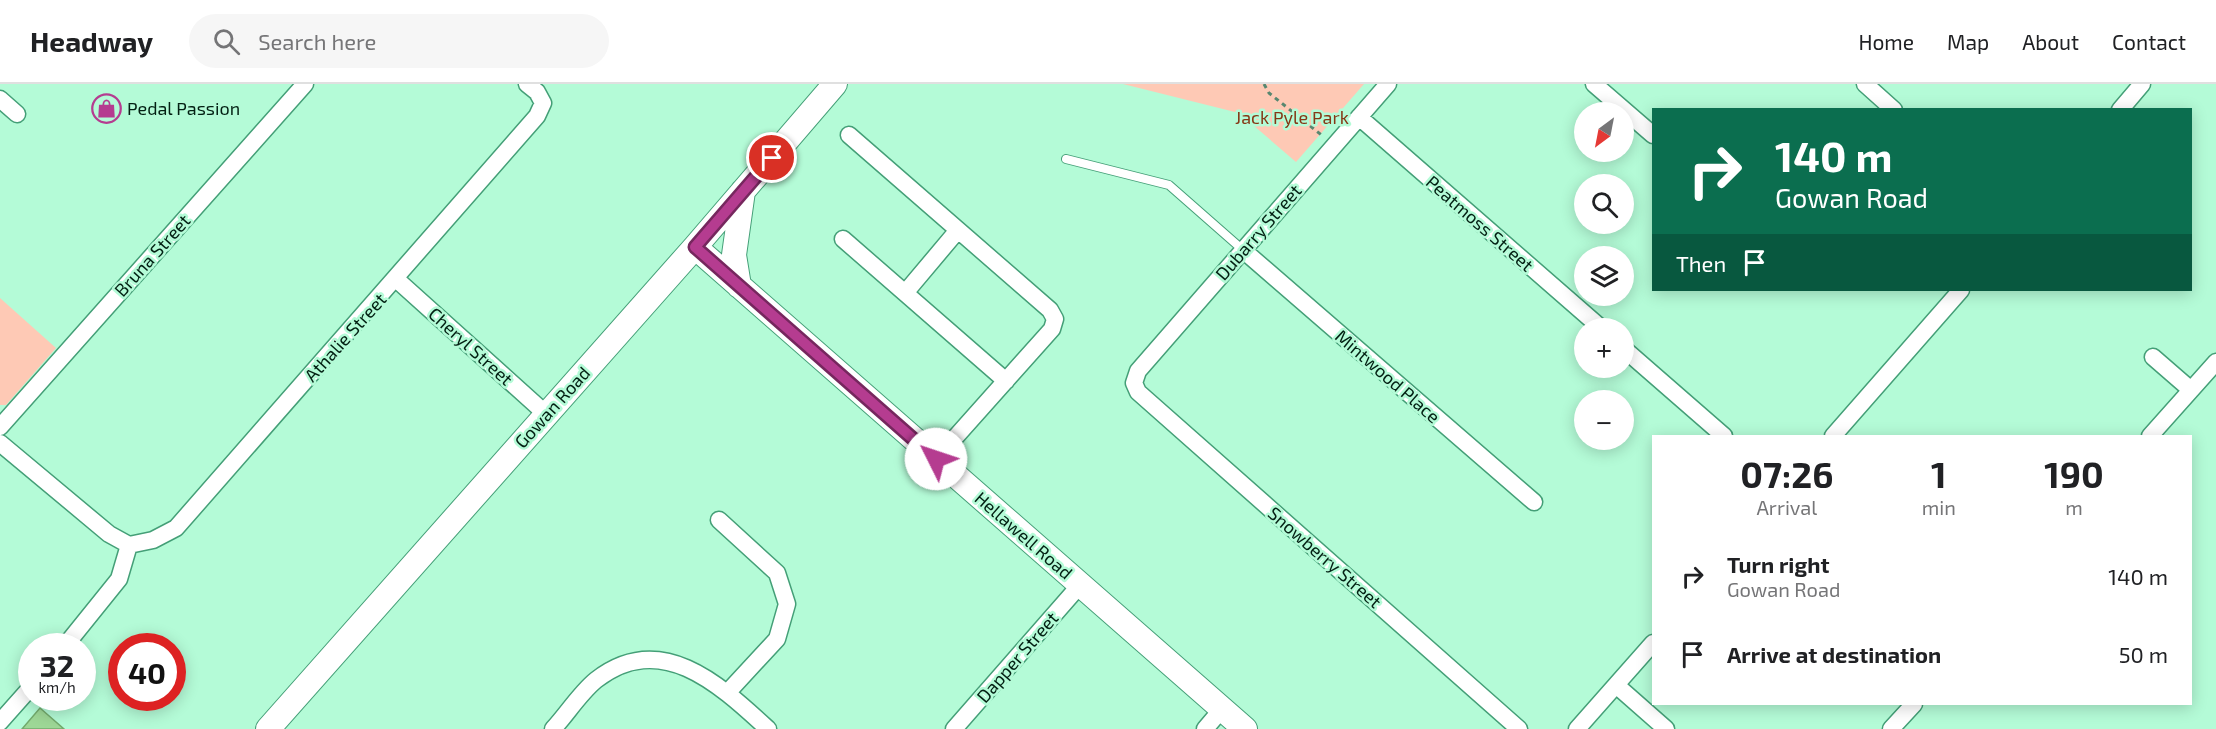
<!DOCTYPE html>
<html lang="en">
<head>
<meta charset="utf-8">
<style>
	:root { --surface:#fff; --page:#f6f6f6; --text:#202124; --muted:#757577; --line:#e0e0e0 }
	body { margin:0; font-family:"Exo 2",sans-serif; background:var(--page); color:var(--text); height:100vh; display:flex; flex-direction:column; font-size:22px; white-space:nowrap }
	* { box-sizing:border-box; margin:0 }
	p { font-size:20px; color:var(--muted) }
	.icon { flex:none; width:33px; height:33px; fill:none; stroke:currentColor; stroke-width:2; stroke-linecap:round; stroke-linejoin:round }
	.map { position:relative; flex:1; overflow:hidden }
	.side { position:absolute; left:1652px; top:351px; width:540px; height:270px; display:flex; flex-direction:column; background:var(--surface); border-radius:0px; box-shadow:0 3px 15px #0003 }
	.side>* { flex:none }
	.top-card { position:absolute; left:1652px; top:24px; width:540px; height:183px; border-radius:0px; box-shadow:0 3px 15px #0003; background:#0b6e4f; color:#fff; overflow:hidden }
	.needle { width:39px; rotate:212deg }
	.buttons { position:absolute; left:1574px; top:18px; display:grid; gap:12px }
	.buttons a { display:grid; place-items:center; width:60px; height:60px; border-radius:50%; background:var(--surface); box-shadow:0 3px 15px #0003; font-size:30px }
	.speed { position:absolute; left:18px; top:549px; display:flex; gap:12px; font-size:30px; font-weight:700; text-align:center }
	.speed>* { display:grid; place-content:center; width:78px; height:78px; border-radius:50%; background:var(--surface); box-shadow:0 3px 15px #0003; line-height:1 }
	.speed small { font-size:15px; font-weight:400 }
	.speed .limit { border:9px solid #d22; background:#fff; color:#111 }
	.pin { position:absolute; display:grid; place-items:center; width:51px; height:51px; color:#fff; margin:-26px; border:3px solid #fff; border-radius:50%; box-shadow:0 2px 6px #0007 }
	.me { position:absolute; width:66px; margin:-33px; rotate:311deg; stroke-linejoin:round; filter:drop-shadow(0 0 4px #0008) }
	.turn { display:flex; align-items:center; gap:21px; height:126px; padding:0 24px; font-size:27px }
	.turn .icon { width:78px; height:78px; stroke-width:2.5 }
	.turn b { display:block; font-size:42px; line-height:51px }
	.then { display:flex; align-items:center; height:57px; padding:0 24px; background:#0003; gap:12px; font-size:22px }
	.eta { display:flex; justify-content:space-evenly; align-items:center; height:102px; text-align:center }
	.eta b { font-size:36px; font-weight:700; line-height:42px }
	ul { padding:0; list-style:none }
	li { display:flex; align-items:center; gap:18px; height:78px; padding:0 24px }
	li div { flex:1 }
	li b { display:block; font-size:22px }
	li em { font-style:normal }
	header { display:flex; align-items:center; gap:36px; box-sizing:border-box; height:84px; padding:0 30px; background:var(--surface); border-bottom:2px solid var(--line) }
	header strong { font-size:28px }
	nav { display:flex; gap:33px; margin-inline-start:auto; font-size:21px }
	.search { width:420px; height:54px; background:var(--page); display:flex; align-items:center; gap:15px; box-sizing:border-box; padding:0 21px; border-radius:33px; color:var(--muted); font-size:22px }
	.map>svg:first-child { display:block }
</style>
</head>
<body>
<header>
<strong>Headway</strong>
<div class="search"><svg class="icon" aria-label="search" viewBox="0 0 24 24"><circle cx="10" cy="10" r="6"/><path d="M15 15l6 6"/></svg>Search here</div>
<nav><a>Home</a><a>Map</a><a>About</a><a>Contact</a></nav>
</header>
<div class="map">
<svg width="2216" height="645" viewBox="0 0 2216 645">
	<rect width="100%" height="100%" fill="#b4fbd7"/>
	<!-- green -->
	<path fill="#fec9b5" d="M1123,0h241l-68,78 -57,-49z
		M0,214l56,50 -50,57h-6z"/>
	<!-- building -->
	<path fill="#9dd796" stroke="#72aa6c" stroke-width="1.5" d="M40,624l24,21h-42z"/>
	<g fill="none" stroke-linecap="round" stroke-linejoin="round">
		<defs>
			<path id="lane" d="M1066,75l103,26 74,65"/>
			<path id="street" d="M1388,0l-250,287 -4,12 4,9 381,337
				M1594,0l59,51
				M1865,0l29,26
				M0,15l17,15
				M2120,26l22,-26
				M1359,33l242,211
				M849,51l201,175 5,9 -3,10 -116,130
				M843,155l163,142
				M1243,166l291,252
				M396,195l150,135
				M905,209l53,-63
				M1623,264l101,88
				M2153,273l38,33
				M0,343l305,-343
				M1833,352l128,-146
				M2150,352l66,-74
				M0,359l109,91 20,11
				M719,436l58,53 10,31 -10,35 -49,53
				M129,461l24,-5 23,-12 361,-412 6,-13 -6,-11 -10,-8
				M65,562l54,-67 10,-34
				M1616,601l50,44
				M0,638l32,-36
				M553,645c14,-15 27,-36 43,-49 65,-51 124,5 172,49
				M954,645l126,-144
				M1205,645l17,-20
				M1577,645l76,-86
				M1891,645l23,-25"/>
			<path id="secondary" d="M695,163l550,482
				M739,202l-5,-31 9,-64
				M268,645l427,-482 140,-163"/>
		</defs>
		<!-- lane casing -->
		<use href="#lane" stroke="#449f77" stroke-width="10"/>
		<!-- street casing -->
		<use href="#street" stroke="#449f77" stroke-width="19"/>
		<!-- secondary casing -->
		<use href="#secondary" stroke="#449f77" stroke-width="26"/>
		<!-- path -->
		<path stroke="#578770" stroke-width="3" stroke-dasharray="4.5 4.5" stroke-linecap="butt" d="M1264,0l5,9 55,44"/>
		<!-- lane -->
		<use href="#lane" stroke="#fff" stroke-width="8"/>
		<!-- street -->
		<use href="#street" stroke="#fff" stroke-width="16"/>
		<!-- secondary -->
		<use href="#secondary" stroke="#fff" stroke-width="24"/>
	</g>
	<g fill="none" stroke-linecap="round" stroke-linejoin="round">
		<defs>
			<path id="route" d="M772,74l-77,89 241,212"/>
		</defs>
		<!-- route casing -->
		<use href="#route" stroke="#76275e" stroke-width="15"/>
		<!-- route -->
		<use href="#route" stroke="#b53c90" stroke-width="10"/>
	</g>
	<!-- icons -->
	<defs>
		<symbol id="shop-ring" viewBox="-11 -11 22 22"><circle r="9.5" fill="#b4fbd7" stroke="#b53c90" stroke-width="1.5"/><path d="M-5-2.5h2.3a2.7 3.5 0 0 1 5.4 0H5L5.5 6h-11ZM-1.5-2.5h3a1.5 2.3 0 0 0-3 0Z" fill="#b53c90"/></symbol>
	</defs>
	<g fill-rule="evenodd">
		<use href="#shop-ring" x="90" y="8" width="33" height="33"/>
	</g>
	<g text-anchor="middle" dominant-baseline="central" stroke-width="5" stroke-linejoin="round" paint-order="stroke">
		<!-- poi labels -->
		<g font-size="18" fill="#032013" stroke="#b4fbd7" text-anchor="start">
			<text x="127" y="24">Pedal Passion</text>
		</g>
		<!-- park labels -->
		<g font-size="18" fill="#853715" stroke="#b4fbd7">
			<text x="1292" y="33">Jack Pyle Park</text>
		</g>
		<!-- street labels -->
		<g font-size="18" fill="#032013" stroke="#b4fbd7">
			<text transform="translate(1480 139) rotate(41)">Peatmoss Street</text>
			<text transform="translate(1258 148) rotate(-49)">Dubarry Street</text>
			<text transform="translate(152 171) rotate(-48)">Bruna Street</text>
			<text transform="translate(345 253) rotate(-48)">Athalie Street</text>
			<text transform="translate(471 262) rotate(42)">Cheryl Street</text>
			<text transform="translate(1388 292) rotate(41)">Mintwood Place</text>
			<text transform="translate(552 323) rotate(-48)">Gowan Road</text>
			<text transform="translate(1024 451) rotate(41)">Hellawell Road</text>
			<text transform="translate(1325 473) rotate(41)">Snowberry Street</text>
			<text transform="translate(1017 573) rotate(-49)">Dapper Street</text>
		</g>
	</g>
</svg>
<div class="buttons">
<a><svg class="needle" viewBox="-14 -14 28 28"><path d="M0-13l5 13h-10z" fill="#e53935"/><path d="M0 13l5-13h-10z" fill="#757577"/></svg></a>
<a><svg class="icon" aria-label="search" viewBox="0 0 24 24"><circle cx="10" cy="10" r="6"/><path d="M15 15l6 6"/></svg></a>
<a><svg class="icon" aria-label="layers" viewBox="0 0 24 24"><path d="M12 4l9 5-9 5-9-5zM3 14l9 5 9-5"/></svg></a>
<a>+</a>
<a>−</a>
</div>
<div class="speed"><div>32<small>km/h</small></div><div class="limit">40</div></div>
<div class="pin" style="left:772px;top:74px;background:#d93025"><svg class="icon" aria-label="arrive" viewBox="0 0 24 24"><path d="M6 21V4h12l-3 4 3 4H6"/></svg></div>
<svg class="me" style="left:936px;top:375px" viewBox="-20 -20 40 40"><circle r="19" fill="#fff"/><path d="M0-13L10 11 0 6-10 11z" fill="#b53c90"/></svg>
<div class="top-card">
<div class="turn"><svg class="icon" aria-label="right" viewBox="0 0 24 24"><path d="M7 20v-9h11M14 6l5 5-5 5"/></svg><div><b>140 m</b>Gowan Road</div></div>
<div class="then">Then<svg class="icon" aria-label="arrive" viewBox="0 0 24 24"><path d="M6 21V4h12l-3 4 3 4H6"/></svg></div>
</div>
<section class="side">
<div class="eta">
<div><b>07:26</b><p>Arrival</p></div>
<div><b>1</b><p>min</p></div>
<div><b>190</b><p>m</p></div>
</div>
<ul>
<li><svg class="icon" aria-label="right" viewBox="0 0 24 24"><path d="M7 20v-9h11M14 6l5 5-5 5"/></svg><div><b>Turn right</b><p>Gowan Road</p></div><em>140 m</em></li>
<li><svg class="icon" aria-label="arrive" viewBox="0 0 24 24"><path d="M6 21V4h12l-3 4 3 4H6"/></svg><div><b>Arrive at destination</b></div><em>50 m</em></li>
</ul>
</section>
</div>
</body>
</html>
